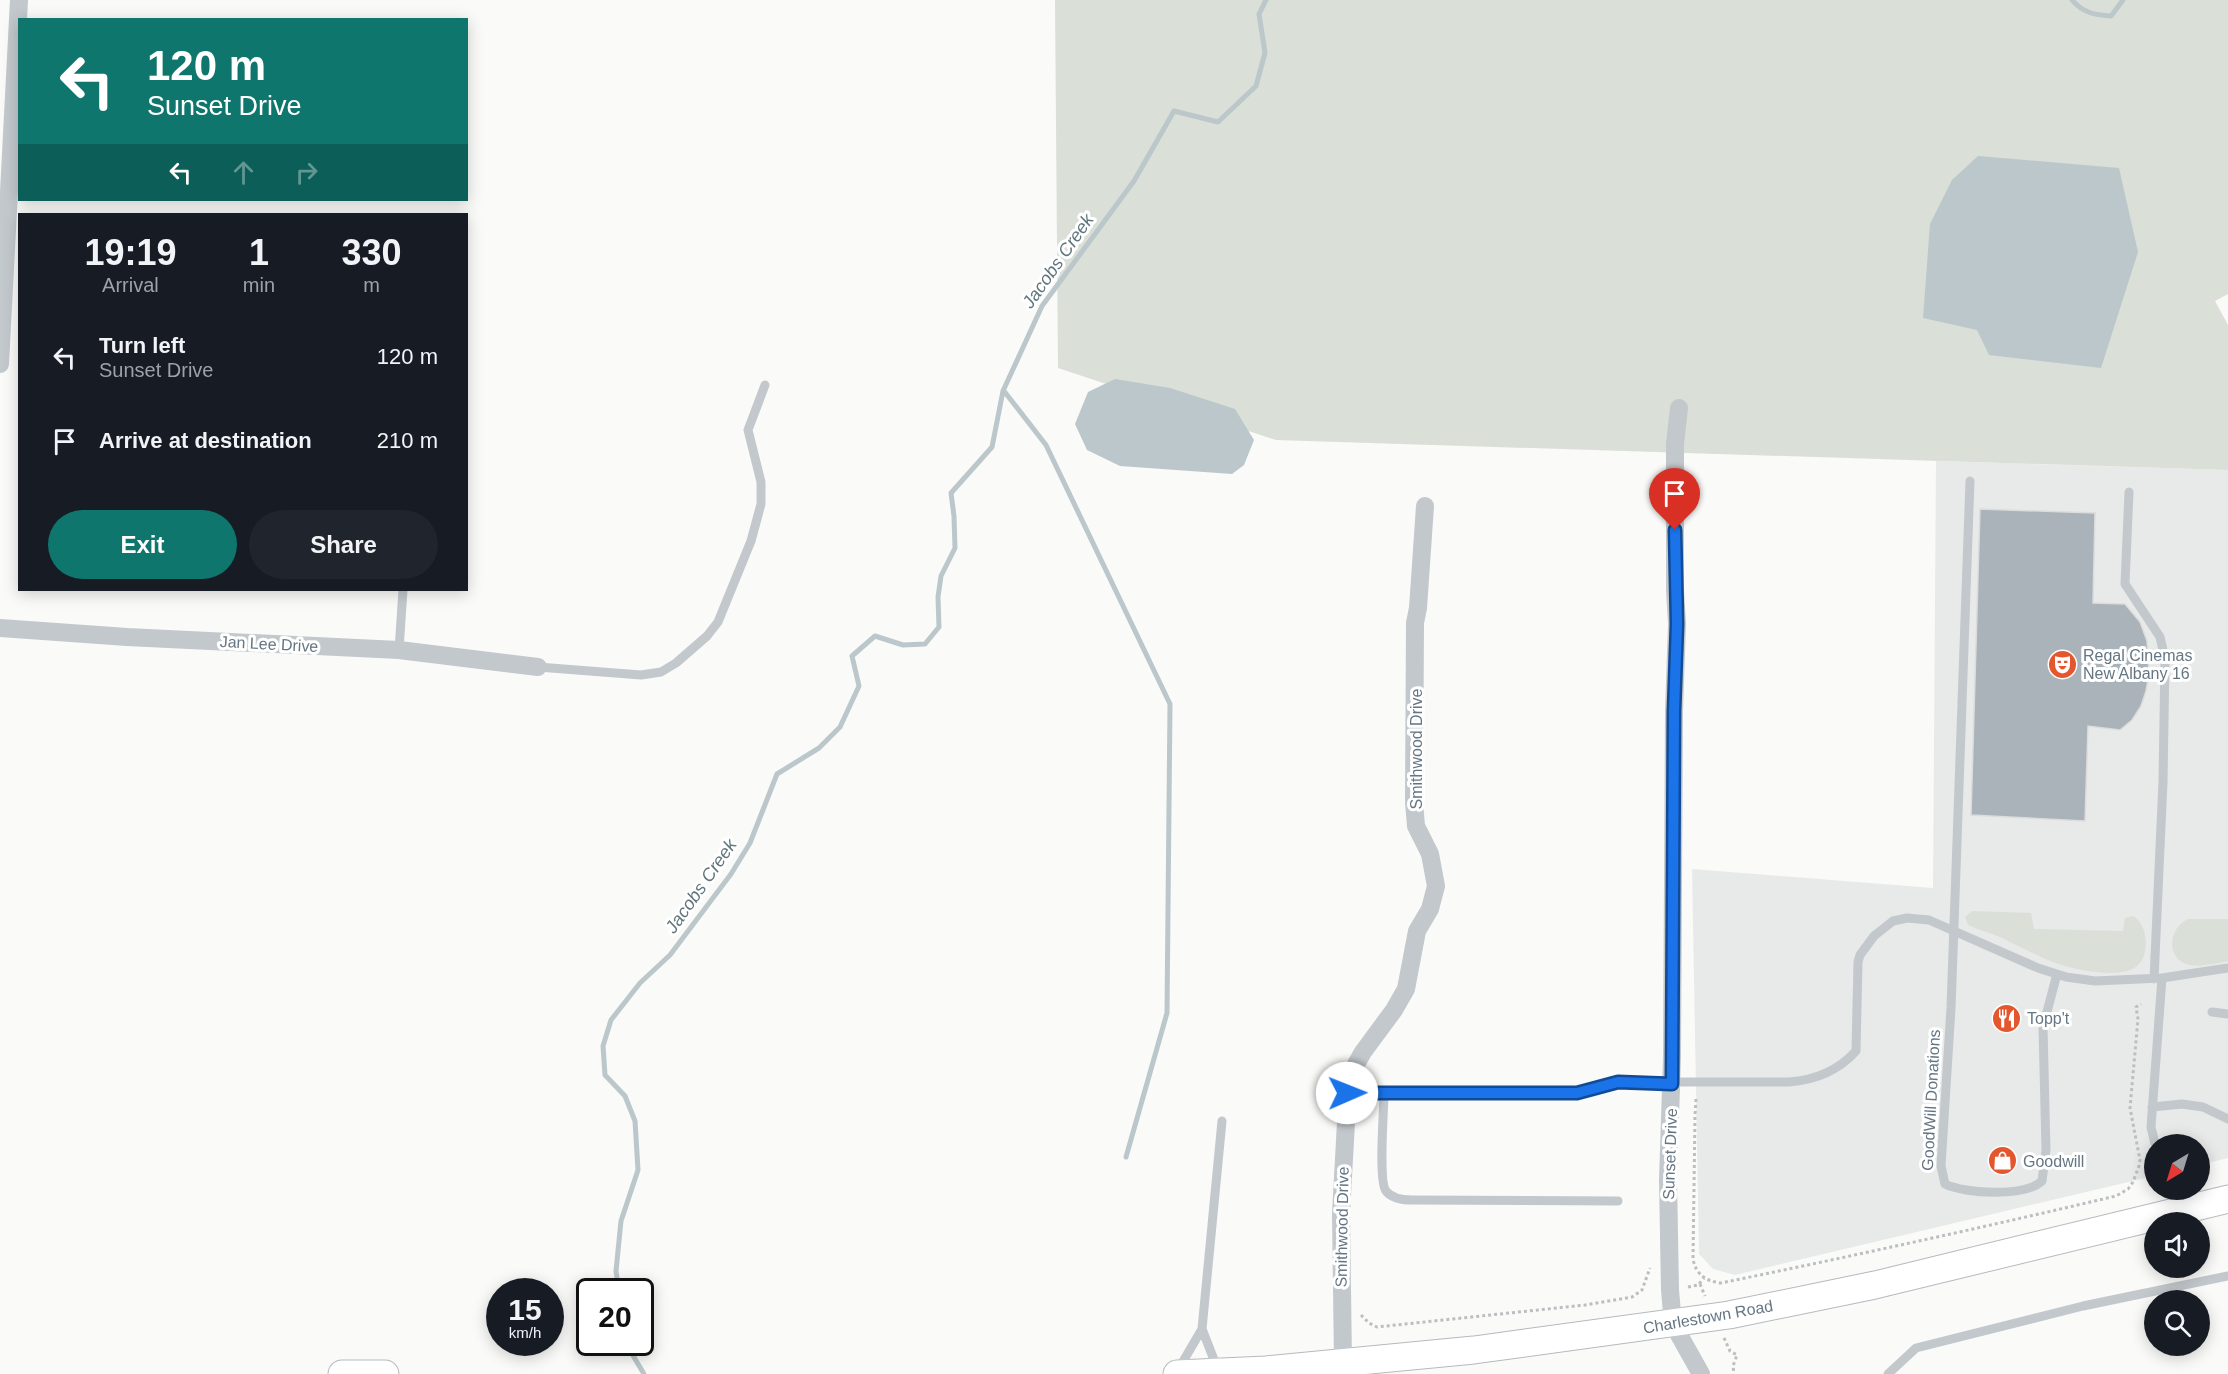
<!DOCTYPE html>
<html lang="en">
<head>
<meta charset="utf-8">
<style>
	:root { --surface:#171b24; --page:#20242c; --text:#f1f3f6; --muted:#9ea1a6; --accent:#0f766e }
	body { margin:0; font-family:Helvetica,sans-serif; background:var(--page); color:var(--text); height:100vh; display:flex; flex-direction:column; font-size:22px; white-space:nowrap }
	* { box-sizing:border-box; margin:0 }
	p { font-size:20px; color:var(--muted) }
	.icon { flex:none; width:33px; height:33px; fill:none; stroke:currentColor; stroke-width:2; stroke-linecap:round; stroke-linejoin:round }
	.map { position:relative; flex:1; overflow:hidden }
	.panel { position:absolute; left:18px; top:213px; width:450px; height:378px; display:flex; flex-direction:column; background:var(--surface); border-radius:0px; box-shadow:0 3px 15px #0003 }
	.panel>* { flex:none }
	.top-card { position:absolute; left:18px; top:18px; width:450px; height:183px; border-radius:0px; box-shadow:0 3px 15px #0003; background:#0f766e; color:#fff; overflow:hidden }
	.needle { width:39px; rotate:218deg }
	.tools { position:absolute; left:2144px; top:1134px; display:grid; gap:12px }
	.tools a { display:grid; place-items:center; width:66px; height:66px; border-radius:50%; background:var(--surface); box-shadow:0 3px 15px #0003; font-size:30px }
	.speed { position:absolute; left:486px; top:1278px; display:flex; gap:12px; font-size:30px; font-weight:700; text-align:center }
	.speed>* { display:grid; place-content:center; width:78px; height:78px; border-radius:50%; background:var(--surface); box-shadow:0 3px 15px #0003; line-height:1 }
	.speed small { font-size:15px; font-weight:400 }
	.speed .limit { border:3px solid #111; border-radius:9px; background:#fff; color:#111 }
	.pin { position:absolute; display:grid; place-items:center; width:51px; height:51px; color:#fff; margin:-62px -26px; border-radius:50% 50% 50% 0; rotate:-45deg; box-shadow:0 0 6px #0007 }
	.pin .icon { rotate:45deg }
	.me { position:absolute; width:66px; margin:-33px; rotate:89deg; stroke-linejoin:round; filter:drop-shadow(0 0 4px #0008) }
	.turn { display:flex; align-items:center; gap:21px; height:126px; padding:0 30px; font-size:27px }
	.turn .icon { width:78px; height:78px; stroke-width:2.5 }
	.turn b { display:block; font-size:42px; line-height:51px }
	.lanes { display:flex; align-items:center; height:57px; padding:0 30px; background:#0003; justify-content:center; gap:30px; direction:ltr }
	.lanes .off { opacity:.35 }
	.eta { display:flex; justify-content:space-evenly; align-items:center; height:102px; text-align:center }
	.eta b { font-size:36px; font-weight:700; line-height:42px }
	.primary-button { display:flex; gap:12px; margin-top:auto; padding:12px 30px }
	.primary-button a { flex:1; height:69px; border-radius:36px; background:var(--accent); color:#fff; font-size:24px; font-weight:700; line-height:69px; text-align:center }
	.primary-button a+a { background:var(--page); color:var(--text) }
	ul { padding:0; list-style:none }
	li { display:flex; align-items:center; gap:18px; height:84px; padding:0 30px }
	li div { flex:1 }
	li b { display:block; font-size:22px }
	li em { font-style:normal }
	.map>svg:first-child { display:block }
</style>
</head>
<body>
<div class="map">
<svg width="2228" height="1374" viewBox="0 0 2228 1374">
	<rect width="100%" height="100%" fill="#fafaf8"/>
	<!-- built -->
	<path fill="#e8e9e9" d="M1936,461l292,9v688l-29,7v-21h-45v32l-419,99 -22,-6 -14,-15 -7,-385 241,19z"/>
	<!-- green -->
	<path fill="#dadfd7" d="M1055,0h1173v294l-13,7 13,24v145l-952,-30 -218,-72z
		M1972,911l59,2 3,16 89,2 2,-13 8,-2c16,9 18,43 1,52 -12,7 -32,5 -46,3 -34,-5 -55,-18 -86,-33 -11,-5 -23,-8 -34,-13l-3,-8z
		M2188,919h40v42c-11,2 -27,6 -38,4 -25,-5 -22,-37 -2,-46z"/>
	<!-- water -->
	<path fill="#bbc7cb" d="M1978,156l141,12 19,84 -37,116 -112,-13 -12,-25 -54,-12 7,-94 22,-44z
		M1115,379l55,9 65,21 19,31 -10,25 -12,9 -112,-8 -33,-16 -12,-26 13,-32z"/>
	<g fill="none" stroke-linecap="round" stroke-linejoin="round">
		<!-- stream -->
		<path stroke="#bbc7cb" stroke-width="5" d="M2072,0c11,13 23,15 39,16l12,-16
			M1004,391l42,54 124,259 -3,309 -41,144
			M619,1292l-3,-21 5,-50 17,-51 -3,-49 -10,-25 -20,-21 -2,-29 8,-26 29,-37 30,-28 61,-81 19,-31 27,-69 42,-26 21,-21 19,-41 -7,-30 23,-20 28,9 22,-1 14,-17 -1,-30 3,-21 14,-28 -1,-32 -3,-23 41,-46 11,-56 39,-85 92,-125 40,-70 44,11 38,-36 9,-33 -6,-39 7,-14
			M625,1342l19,32"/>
	</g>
	<!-- building -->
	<path fill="#aab3b9" stroke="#dcdcda" stroke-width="1.5" d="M1980,509l115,4 -2,90 32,1 15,18 7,19 2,32 -3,18 -5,15 -9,14 -12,10 -32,-4 -3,95 -114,-6z"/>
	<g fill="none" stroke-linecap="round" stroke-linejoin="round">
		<defs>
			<path id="primary" d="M342,1374h43
				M1177,1374l89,-4 208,-20 255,-35 146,-30 353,-86"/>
		</defs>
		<!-- primary casing -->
		<use href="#primary" stroke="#b5babe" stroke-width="29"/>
		<!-- path -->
		<path stroke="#bbbfc2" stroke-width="3" stroke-dasharray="3 3" stroke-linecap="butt" d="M1696,1099l-1,16 -2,144c3,16 13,22 28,24 132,-27 264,-56 395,-87l12,-7 5,-7 6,-16 1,-6 -10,-52 8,-89 -2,-12 5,-3
			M1700,1284l5,12
			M1688,1287l10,-2 6,-7
			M1361,1315l8,8 8,4 208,-22 47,-8 10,-7 8,-22
			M1724,1338l6,13 7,4 -4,11 1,8"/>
		<!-- lane -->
		<path stroke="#c3c8cc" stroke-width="9" d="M1970,481l-19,527 -10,158 4,18c20,10 80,13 97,-3l4,-31 -3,-123 14,-53
			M2129,492l-4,92 35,53 5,22 -2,123 -9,197
			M399,650l4,-60
			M538,667l103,8 20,-3 15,-9 31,-27 11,-14 33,-81 10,-37v-22l-13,-52 17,-45
			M2212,1012l16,2
			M1347,1093h230l41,-11h171c26,-2 49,-11 67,-31l2,-89 2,-7 14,-19 19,-15 14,-3 22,2 109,48 28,9 29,4 67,-3
			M1384,1093c0,17 -6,88 2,98 6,8 17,9 26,9l206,1
			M2152,1107l30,-3 21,3 25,12
			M2155,1144l-4,-17 11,-149 66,-10
			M2171,1190l8,20
			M1202,1329l20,-208
			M1178,1370l24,-41 16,41
			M1888,1374l28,-26 167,-42 145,-30"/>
		<!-- street -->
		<path stroke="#c3c8cc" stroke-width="18" d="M0,364l19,-364
			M1679,408l-4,36v146l2,34 -3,87 -2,346 -4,123 2,110 3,34 28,50
			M0,628l127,9 272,13 139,17
			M1343,1363l-2,-149 7,-129 7,-19 8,-14 31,-42 12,-21 11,-58 13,-22 6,-23 -6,-32 -14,-28 -2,-24 1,-179 3,-15 7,-102"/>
		<!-- primary -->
		<use href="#primary" stroke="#fff" stroke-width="27"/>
	</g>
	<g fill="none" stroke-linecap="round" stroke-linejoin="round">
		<defs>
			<path id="route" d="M1347,1093h230l41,-11 54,2 2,-373 3,-87 -2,-94"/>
		</defs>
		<!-- route casing -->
		<use href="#route" stroke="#114b97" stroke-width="15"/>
		<!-- route -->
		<use href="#route" stroke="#1a73e8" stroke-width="10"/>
	</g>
	<!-- icons -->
	<defs>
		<symbol id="theatre-disc" viewBox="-11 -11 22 22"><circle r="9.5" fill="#e4572e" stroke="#fff"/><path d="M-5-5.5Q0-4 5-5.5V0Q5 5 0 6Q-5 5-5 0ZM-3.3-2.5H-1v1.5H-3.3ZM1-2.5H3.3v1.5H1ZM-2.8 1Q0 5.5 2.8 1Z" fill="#fff"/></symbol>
		<symbol id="restaurant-disc" viewBox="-11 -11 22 22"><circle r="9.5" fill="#e4572e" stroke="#fff"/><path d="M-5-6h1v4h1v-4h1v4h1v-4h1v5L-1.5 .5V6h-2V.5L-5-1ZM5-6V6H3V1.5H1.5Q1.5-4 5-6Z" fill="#fff"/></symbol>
		<symbol id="shop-disc" viewBox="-11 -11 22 22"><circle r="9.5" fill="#e4572e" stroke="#fff"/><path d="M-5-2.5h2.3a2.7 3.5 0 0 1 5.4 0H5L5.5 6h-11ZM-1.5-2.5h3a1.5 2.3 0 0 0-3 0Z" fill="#fff"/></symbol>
	</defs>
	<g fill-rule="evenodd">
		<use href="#theatre-disc" x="2046" y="648" width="33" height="33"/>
		<use href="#restaurant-disc" x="1990" y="1002" width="33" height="33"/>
		<use href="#shop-disc" x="1986" y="1144" width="33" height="33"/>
	</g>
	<g text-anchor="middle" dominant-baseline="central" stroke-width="6" stroke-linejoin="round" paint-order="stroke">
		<!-- street labels -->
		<g font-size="16" fill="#657683" stroke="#fff">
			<text transform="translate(269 644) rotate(3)">Jan Lee Drive</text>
			<text transform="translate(1416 749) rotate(-90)">Smithwood Drive</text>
			<text transform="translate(1931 1100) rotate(-87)">GoodWill Donations</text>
			<text transform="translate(1670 1154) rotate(-88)">Sunset Drive</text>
			<text transform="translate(1342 1227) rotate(-89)">Smithwood Drive</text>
			<text transform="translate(1708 1317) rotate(-10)">Charlestown Road</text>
		</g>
		<!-- poi labels -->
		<g font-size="16" fill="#657683" stroke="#fff" text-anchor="start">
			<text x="2083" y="655">Regal Cinemas<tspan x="2083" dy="18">New Albany 16</tspan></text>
			<text x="2027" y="1018">Topp't</text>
			<text x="2023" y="1161">Goodwill</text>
		</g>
		<!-- water labels -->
		<g font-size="18" font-style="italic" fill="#60757c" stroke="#fff">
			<text transform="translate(1058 261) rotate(-55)">Jacobs Creek</text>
			<text transform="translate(701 886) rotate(-55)">Jacobs Creek</text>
		</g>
	</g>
</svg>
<div class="tools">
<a><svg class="needle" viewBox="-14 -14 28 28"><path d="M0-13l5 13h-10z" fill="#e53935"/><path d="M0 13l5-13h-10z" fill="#9ea1a6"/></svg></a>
<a><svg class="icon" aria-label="sound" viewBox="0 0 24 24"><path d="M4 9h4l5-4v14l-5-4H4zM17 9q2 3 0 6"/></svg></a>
<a><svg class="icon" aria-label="search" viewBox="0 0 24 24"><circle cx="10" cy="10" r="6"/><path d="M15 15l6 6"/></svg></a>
</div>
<div class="speed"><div>15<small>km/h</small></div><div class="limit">20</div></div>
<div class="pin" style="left:1675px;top:530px;background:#d93025"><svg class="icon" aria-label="arrive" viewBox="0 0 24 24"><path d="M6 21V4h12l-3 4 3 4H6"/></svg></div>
<svg class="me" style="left:1347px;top:1093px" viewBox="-20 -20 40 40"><circle r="19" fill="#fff"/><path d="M0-13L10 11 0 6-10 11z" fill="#1a73e8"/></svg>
<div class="top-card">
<div class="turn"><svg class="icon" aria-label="left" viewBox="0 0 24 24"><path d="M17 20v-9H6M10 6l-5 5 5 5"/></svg><div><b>120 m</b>Sunset Drive</div></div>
<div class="lanes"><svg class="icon" aria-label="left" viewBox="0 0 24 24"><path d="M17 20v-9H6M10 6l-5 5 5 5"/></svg><svg class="icon off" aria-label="ahead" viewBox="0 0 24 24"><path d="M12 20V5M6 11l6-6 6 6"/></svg><svg class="icon off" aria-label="right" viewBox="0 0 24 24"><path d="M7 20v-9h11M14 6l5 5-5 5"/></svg></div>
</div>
<section class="panel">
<div class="eta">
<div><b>19:19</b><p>Arrival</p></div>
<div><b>1</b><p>min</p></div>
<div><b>330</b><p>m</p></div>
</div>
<ul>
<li><svg class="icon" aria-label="left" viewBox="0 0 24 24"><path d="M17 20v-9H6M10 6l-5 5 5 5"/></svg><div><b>Turn left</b><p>Sunset Drive</p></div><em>120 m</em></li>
<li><svg class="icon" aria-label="arrive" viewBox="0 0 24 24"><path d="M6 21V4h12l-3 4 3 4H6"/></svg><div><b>Arrive at destination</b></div><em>210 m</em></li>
</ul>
<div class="primary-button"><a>Exit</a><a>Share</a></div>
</section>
</div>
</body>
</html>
